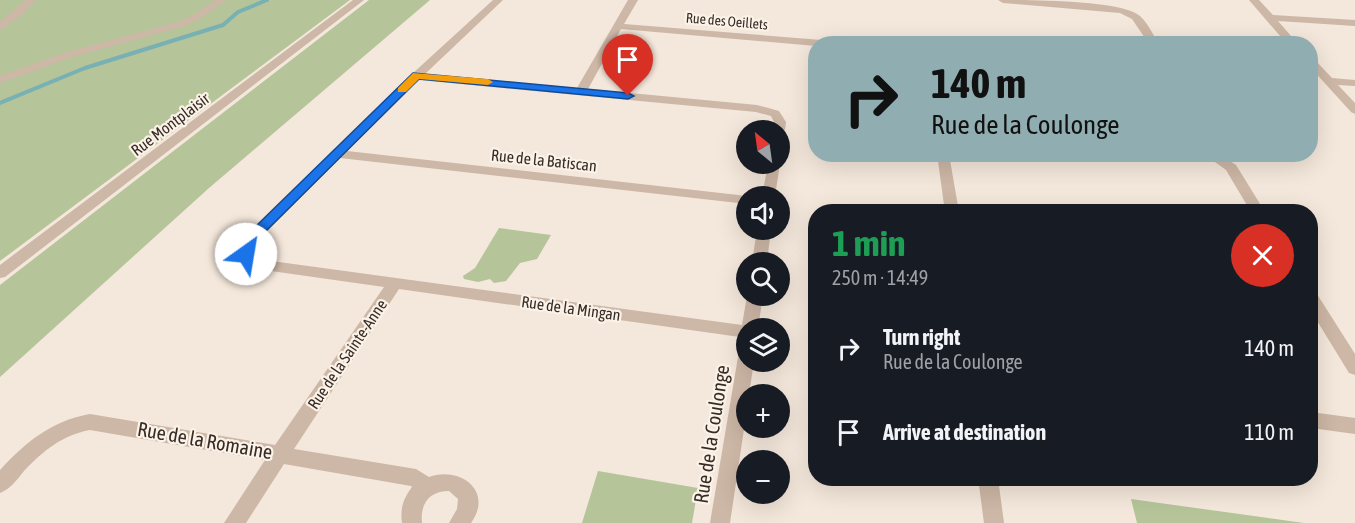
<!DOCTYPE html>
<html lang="en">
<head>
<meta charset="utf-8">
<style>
	:root { --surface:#171b24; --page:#20242c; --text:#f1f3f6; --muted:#9ea1a6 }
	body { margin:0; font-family:"Asap Condensed",sans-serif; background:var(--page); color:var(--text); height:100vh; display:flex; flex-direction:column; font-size:22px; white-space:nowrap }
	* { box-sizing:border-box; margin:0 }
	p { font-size:20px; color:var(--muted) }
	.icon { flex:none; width:33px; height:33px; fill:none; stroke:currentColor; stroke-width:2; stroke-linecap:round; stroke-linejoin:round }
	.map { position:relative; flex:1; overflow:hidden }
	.sheet { position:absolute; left:808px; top:204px; width:510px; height:282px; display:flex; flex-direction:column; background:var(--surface); border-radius:24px; box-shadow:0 6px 24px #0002 }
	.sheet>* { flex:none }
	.top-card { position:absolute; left:808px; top:36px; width:510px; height:126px; border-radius:24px; box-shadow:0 6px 24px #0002; background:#90aeb1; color:#111; overflow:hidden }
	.needle { width:39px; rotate:331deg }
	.tools { position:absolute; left:736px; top:120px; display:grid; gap:12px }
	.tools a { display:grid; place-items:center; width:54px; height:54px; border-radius:50%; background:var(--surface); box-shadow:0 6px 24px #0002; font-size:30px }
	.pin { position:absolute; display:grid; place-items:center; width:51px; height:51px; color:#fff; margin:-62px -26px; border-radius:50% 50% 50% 0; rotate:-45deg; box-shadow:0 0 6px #0007 }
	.pin .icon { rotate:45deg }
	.me { position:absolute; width:66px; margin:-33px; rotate:32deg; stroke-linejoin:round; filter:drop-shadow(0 0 4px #0008) }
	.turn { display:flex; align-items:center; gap:21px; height:126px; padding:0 24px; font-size:27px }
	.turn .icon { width:78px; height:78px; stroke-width:2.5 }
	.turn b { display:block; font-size:42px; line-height:51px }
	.round { display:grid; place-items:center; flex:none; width:63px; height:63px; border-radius:32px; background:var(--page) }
	.overview { display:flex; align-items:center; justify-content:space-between; height:102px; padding:0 24px }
	h1 { font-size:36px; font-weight:700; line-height:45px; color:#1e9e55 }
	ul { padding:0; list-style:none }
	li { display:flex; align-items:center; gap:18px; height:84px; padding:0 24px }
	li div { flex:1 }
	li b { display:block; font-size:22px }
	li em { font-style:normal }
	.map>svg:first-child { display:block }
</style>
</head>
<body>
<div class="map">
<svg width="1355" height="523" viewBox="0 0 1355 523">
	<rect width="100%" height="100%" fill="#f4e7db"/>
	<!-- green -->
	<path fill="#b6c49a" d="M0,0h350l-350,261z
		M369,0h61l-221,188 -209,189v-92z
		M499,228l52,7 -14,24 -17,4 -14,18 -12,2 -4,-4 -12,3 -14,-3 -1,-3 12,-8z
		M598,471l100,17 -6,35h-110z
		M1131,499l173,24h-167z"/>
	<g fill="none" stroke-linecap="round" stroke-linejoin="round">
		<!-- stream -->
		<path stroke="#78b1b3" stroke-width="4" d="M0,103l85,-35 138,-43 15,-13 29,-12"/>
		<!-- minor -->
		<path fill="#cdb7a6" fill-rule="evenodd" d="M26,0h10l-14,15 -22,15v-8z
			M215,0h11l-26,19 -16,7 -112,31 -72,26v-7l64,-23 114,-31 16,-7z
			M353,0h11l-359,277 -5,1v-13z
			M493,0h10l-78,74 152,14 51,-88h10l-14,24 210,17 5,3h-23v2l-195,-17 -33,60 169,16 22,6 7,11 -1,8 -5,3v-3h-7l1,-8 -3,-6 -15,-4 -337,-32 -72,71 400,45h3h-3v8l-407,-46 -78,78 -6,12 1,8 7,4 478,65 5,-29h16l-5,32h-11v10l-348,-49 -105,160 122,20 13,8c31,-11 65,14 42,46h-22l8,-14 1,-10 -9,-8c-20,0 -29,13 -27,32h-20c-2,-14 1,-24 10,-36l-1,-1 -127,-22 -38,59h-22l41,-63 -175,-30c-28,5 -47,21 -66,41 -7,9 -14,18 -24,22v-23c26,-28 51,-49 90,-56l185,31 109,-158 -127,-18 -11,-6 -5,-7v-8l11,-18 160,-156z
			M998,0c30,0 116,0 139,14 9,5 16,21 22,30h-10l-17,-25 -12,-6 -117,-10z
			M1249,0h10l14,15 82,5v6l-77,-5 20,23h-11z
			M1311,59l4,1 17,18 23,2v6l-17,-1 17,18v11l-4,-2 -40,-44z
			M937,154h12l10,58h-14z
			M1204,154h15l17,11 29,47h-14l-25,-42z
			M768,164h12l-5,32h-13z
			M757,230h14l-4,32h-15z
			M1311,292l6,2 38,60v21l-6,-2 -38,-62z
			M747,344v18h7l-5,32h-2v15l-17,114h-20l29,-172 2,-5z
			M1311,412l44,6v16l-44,-6z
			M978,478h20l6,45h-20z"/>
	</g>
	<!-- route -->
	<path fill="#1a73e8" stroke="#114b97" stroke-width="1.5" d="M413,73l215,20 6,3 -6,3 -209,-20 -158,157 -10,21h-10l-2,-3 5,-12 8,-12z"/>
	<!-- slow -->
	<path fill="#f59e0b" d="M413,73l75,6 5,3 -5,3 -69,-6 -13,13h-8v-4z"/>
	<g text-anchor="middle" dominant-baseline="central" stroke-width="4.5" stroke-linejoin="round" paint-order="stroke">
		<!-- far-street labels -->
		<g font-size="14" fill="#382c27" stroke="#fbf2e8">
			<text transform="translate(727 21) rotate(5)">Rue des Oeillets</text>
		</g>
		<!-- street labels -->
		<g font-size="16" fill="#382c27" stroke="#fbf2e8">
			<text transform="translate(170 124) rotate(-37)">Rue Montplaisir</text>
			<text transform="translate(544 160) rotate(6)">Rue de la Batiscan</text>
			<text transform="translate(571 308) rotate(8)">Rue de la Mingan</text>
			<text transform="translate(347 354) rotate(-56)">Rue de la Sainte-Anne</text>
		</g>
		<!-- near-street labels -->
		<g font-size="20" fill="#382c27" stroke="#fbf2e8">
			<text transform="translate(711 434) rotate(-81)">Rue de la Coulonge</text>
			<text transform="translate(205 440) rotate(10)">Rue de la Romaine</text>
		</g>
	</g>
</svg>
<div class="tools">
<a><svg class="needle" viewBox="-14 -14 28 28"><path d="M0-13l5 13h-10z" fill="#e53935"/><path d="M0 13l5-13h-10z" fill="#9ea1a6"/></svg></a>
<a><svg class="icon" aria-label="sound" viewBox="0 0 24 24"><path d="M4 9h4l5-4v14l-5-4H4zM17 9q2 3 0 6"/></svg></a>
<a><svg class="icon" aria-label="search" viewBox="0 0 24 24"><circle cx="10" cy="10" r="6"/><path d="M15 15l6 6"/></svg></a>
<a><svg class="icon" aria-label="layers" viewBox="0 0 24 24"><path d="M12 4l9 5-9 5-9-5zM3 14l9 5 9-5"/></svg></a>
<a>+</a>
<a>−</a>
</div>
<div class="pin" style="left:628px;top:96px;background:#d93025"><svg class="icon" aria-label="arrive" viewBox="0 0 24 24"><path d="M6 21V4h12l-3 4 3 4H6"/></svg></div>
<svg class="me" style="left:246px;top:254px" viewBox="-20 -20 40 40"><circle r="19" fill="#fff"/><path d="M0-13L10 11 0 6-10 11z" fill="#1a73e8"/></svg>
<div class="top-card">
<div class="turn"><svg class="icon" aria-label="right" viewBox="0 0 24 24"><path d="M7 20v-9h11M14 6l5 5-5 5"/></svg><div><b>140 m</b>Rue de la Coulonge</div></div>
</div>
<section class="sheet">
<div class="overview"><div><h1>1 min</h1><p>250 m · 14:49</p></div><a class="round" style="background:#d93025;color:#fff"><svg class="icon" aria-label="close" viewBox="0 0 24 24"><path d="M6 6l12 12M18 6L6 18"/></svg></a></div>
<ul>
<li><svg class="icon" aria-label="right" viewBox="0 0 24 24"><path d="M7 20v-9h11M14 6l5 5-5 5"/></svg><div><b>Turn right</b><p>Rue de la Coulonge</p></div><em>140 m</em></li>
<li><svg class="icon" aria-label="arrive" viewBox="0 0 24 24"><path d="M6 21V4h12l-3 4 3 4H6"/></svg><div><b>Arrive at destination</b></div><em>110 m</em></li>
</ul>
</section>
</div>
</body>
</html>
